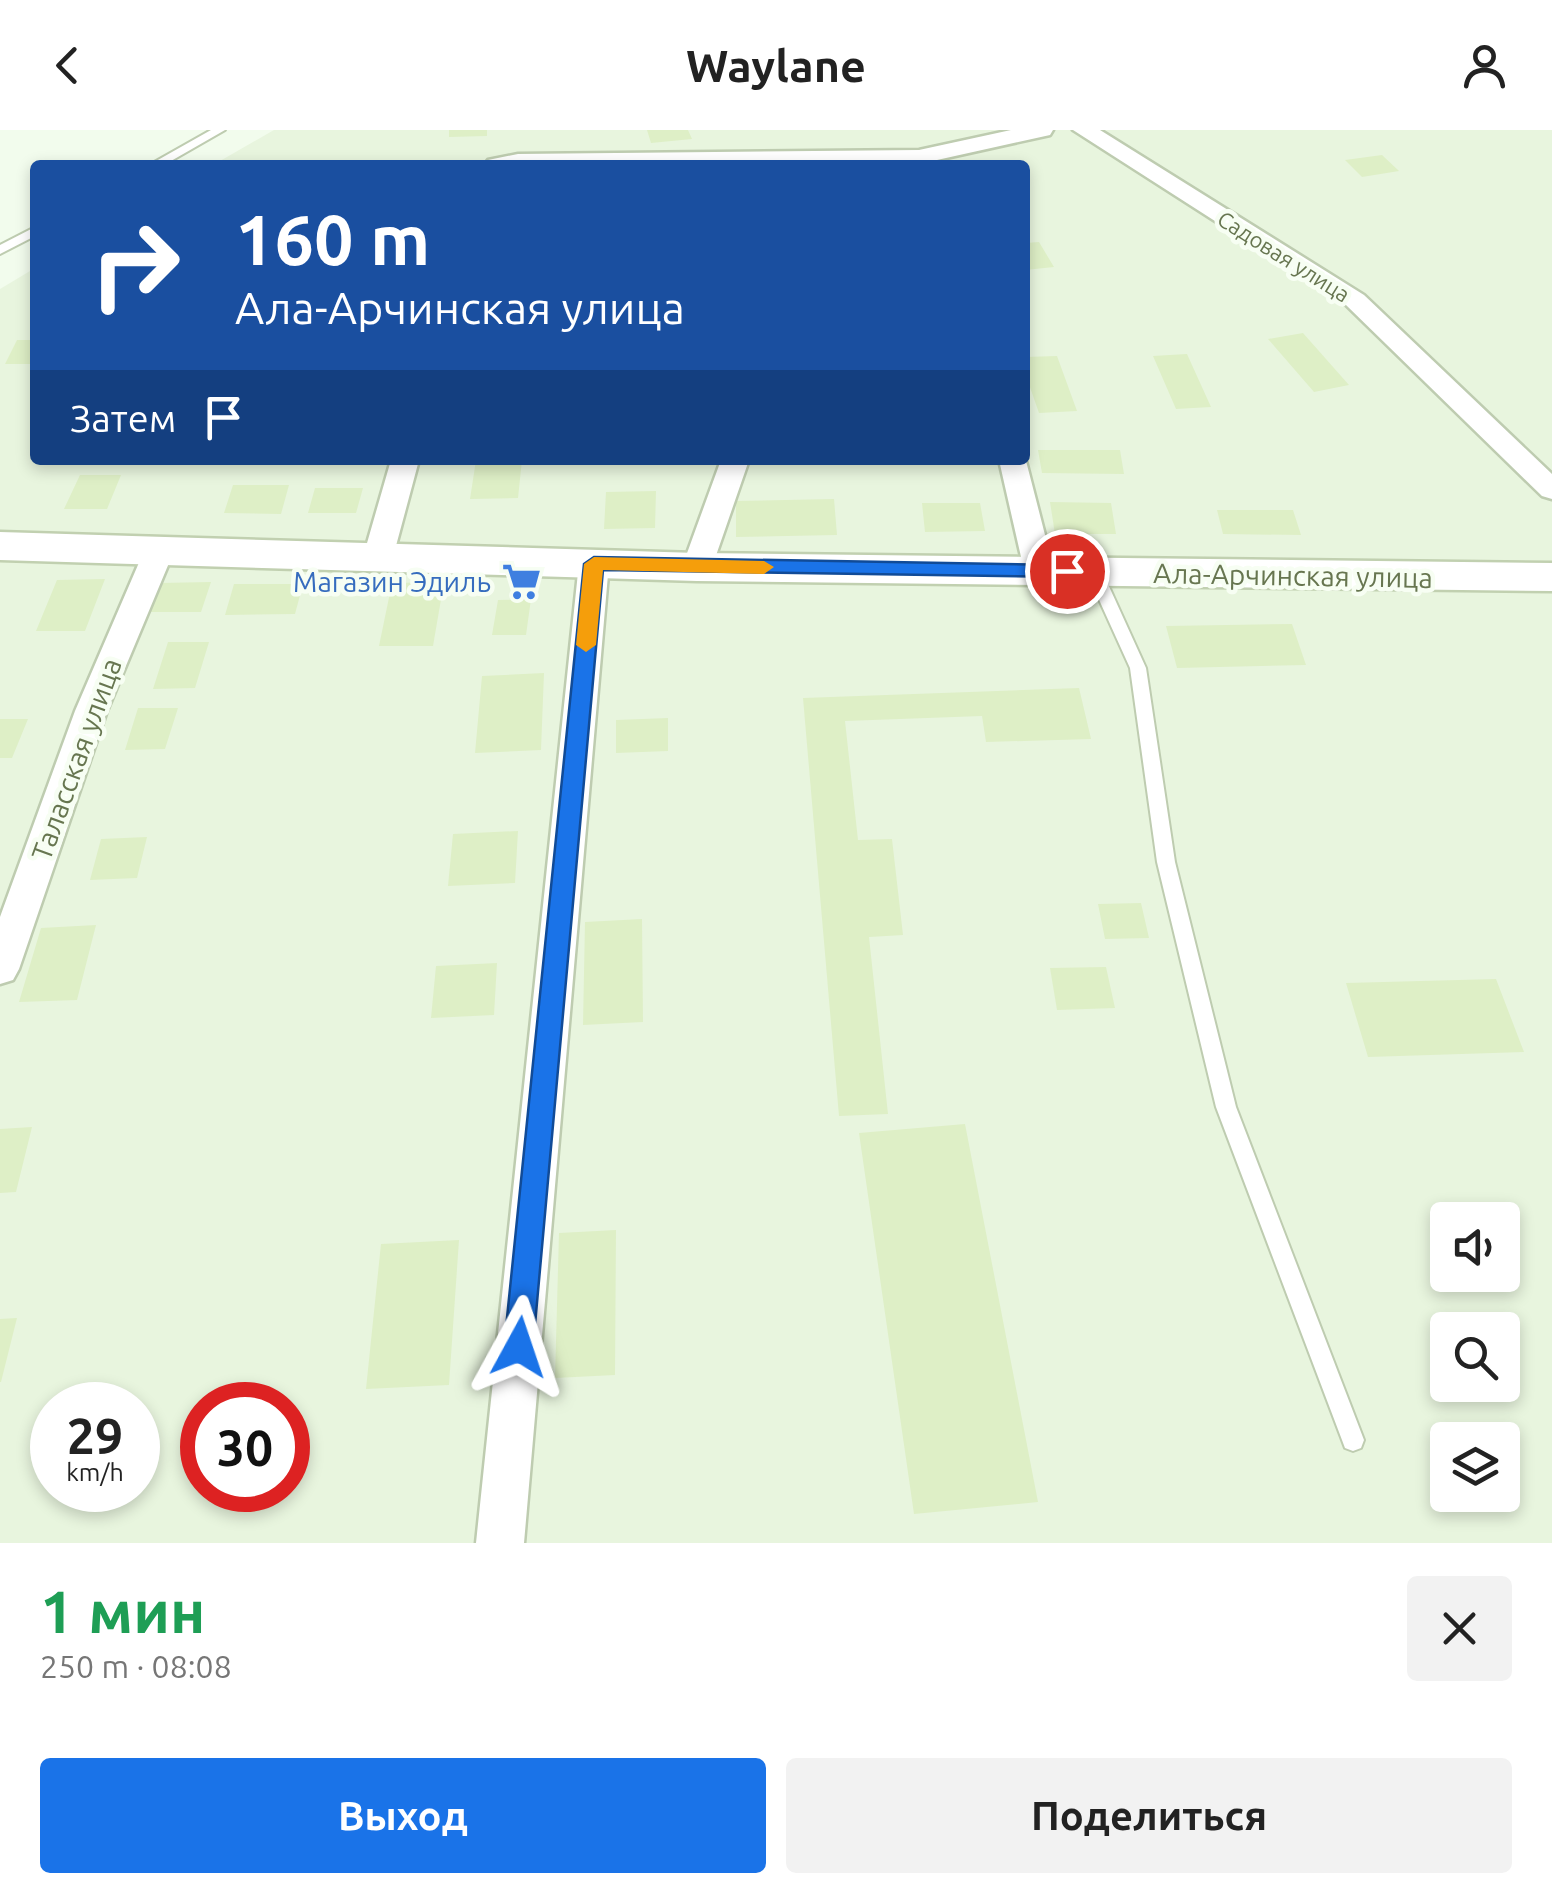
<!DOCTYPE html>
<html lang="ru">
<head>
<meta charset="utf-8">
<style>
	:root { --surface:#fff; --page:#f2f2f2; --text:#222; --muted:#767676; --accent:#1a73e8 }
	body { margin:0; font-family:Ubuntu,sans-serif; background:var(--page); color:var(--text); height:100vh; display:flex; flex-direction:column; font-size:38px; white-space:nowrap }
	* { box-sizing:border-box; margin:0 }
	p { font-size:32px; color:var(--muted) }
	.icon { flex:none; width:55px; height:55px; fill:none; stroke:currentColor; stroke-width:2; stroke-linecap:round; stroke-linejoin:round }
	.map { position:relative; height:1413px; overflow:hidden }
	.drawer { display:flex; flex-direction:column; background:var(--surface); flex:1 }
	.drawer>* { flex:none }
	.guide { position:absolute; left:30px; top:30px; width:1000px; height:305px; border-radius:10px; box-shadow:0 5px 15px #0003; background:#1a4fa0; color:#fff; overflow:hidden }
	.buttons { position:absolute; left:1430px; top:1072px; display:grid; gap:20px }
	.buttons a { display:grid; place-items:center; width:90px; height:90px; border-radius:10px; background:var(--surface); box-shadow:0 5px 15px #0003; font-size:50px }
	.speed { position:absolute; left:30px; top:1252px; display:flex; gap:20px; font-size:50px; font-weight:700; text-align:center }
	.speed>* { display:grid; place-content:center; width:130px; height:130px; border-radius:50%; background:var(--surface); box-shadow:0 5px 15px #0003; line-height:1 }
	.speed small { font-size:25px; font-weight:400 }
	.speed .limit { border:15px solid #d22; background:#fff; color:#111 }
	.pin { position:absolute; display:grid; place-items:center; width:85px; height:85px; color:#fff; margin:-42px; border:5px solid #fff; border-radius:50%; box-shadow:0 2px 10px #0007 }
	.me { position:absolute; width:110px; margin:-55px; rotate:5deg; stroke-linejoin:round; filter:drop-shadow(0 0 8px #0008) }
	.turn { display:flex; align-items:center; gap:35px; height:210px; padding:0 40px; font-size:45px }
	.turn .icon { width:130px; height:130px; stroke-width:2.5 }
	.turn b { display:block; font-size:70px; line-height:85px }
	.then { display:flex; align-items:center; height:95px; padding:0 40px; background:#0003; gap:20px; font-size:38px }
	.round { display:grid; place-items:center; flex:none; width:105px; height:105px; border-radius:10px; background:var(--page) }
	.overview { display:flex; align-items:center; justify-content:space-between; height:170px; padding:0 40px }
	h1 { font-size:60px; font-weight:700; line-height:75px; color:#1e9e55 }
	.primary-button { display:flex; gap:20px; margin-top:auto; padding:20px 40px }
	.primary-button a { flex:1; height:115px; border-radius:10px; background:var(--accent); color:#fff; font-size:40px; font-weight:700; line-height:115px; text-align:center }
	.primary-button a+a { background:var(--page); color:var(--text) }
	header { display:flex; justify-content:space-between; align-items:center; height:130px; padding:0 40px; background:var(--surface); font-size:45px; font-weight:700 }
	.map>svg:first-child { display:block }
</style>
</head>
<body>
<header><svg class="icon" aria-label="back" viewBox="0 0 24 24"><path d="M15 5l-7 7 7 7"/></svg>Waylane<svg class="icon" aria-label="person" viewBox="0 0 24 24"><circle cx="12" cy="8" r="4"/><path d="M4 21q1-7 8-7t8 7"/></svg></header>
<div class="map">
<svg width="1552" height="1413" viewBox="0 0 1552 1413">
	<rect width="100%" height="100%" fill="#f2fced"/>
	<!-- residential -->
	<path fill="#e8f5de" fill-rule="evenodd" d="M274,0h1278v1413h-1552v-1254l35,-21v192h990v-295h-812zM1448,1090h54v55h-54zM1448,1200h54v55h-54zM52,1275h86v85h-86zM202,1275h86v85h-86zM1448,1310h54v55h-54z"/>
	<!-- building -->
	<path fill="#deefc6" d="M449,0h38v6l-38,1z
		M647,0h41l4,9 -41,4z
		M1382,25l17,16 -37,6 -17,-17z
		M1039,112l15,25 -29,3v-27z
		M1303,203l46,52 -35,7 -46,-53z
		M17,210h18v24h-30z
		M1187,224l24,53 -35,2 -23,-53z
		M1057,226l20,55 -38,2 -14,-40v-16z
		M1038,320h82l4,24 -82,-1z
		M476,330h46l-4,38 -48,1z
		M80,345h41l-14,34h-43z
		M233,355h56l-8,29 -57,-1z
		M315,358h48l-7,25h-48z
		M656,361l-1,37 -51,1 2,-37z
		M834,369l3,36 -101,2v-36z
		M1050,372l61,1 5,31h-61z
		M922,373h58l5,28 -60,1z
		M1217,380h76l8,25 -78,-1z
		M105,449l-20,52h-49l21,-51z
		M211,452l-10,30h-52l10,-29z
		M444,452l-11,64h-54l13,-63z
		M234,454h69l-8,30 -70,1z
		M531,469l-5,36h-34l6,-35z
		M1292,494l14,41 -129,3 -11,-42z
		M168,512h41l-14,46 -42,1z
		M544,543l-3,77 -66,3 7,-77z
		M1079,558l12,51 -105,3 -4,-26 -137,5 13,119 34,-1 11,96 -34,2 19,177 -49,2 -36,-418z
		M138,578h40l-13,41 -40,1z
		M668,588v33l-52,2v-33z
		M0,589h28l-16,39h-12z
		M518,701l-3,52 -67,3 5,-52z
		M147,707l-10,41 -47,2 11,-41z
		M1141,773l8,35 -44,1 -7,-35z
		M642,789l1,103 -60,3 2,-103z
		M96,795l-19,75 -58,2 22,-74z
		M497,833l-3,52 -63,3 5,-52z
		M1106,837l9,41 -58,2 -7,-42z
		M1496,849l28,73 -156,5 -22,-74z
		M965,994l73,378 -124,12 -55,-381z
		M32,997l-16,65 -16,1v-64z
		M616,1100l-1,145 -60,3 4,-145z
		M459,1110l-10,145 -83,4 15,-145z
		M17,1188l-16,64h-1v-63z"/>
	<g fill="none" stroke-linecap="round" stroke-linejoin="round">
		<defs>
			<path id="lane" d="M211,0h14l-61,35h-15z
				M35,97v9l-35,18v-9z
				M1094,436l8,5 44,97 29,194 61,245 128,333 -3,8 -8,3 -8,-3 -3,-8 -126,-333 -59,-245 -27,-194 -44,-97z"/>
			<path id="street" d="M1011,0h42l-3,5 -131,29 -435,1 4,-5 30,-6 401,-4z
				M1073,0h27l264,165 188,179v25l-10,-3 -196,-191z
				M1025,327l29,113 -15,10 -15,-10 -25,-110z
				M391,330h28l-26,97 -15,10 -15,-10z
				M721,330h28l-37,107 -15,10 -15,-10z
				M159,411l15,10 -67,160 -88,258 -6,11 -13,4v-67l75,-206 69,-160z
				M594,423l15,10 -85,980h-48l103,-980z"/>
			<path id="secondary" d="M0,402l697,21 855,10v28l-855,-10 -697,-21z"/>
		</defs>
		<!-- lane casing -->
		<use href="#lane" stroke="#beccb0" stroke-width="4"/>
		<!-- street casing -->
		<use href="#street" stroke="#beccb0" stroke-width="5"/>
		<!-- secondary casing -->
		<use href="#secondary" stroke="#c1d0b0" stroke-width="5"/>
		<!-- lane -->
		<use href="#lane" fill="#fff" fill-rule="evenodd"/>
		<!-- street -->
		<use href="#street" fill="#fff" fill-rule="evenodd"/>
		<!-- secondary -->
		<use href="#secondary" fill="#fff" fill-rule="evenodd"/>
	</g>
	<!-- route -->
	<path fill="#1a73e8" stroke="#114b97" stroke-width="2.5" d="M594,427l473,8 10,6 -10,6 -464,-7 -70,777 -4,10 -10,4 -10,-4 -5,-10 80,-783z"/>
	<!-- slow -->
	<path fill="#f59e0b" d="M594,427l170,4 10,6 -10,7 -161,-4 -7,75 -10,7 -10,-7 8,-81z"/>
	<!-- icons -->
	<defs>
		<symbol id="supermarket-bare" viewBox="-9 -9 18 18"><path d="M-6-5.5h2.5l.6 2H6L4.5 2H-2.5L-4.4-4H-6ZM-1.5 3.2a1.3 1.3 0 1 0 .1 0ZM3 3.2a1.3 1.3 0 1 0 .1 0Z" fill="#3f7fe0" stroke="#f7fef3" stroke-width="2.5" paint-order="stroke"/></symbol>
	</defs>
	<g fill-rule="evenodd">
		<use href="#supermarket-bare" x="494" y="424" width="55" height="55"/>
	</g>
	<g text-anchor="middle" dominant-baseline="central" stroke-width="9" stroke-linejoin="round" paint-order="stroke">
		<!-- far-street labels -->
		<g font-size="22" fill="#677650" stroke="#f7fef3">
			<text transform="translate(1284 126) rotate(32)">Садовая улица</text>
		</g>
		<!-- street labels -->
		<g font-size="28" fill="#677650" stroke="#f7fef3">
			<text transform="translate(1293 445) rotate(1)">Ала-Арчинская улица</text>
			<text transform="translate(76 629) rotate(-70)">Таласская улица</text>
		</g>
		<!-- shop labels -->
		<g font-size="28" fill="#366cbe" stroke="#f7fef3" text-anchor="end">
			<text x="491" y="451">Магазин Эдиль</text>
		</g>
	</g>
</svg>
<div class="buttons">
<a><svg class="icon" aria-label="sound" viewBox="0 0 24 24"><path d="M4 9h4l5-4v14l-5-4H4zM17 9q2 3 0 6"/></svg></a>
<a><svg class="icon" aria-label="search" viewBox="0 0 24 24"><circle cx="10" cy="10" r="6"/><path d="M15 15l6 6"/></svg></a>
<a><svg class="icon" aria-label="layers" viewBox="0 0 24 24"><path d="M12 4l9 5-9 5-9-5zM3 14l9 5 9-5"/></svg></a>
</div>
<div class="speed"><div>29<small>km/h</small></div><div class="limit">30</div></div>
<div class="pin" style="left:1067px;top:441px;background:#d93025"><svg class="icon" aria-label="arrive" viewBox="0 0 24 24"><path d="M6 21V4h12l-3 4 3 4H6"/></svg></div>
<svg class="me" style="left:519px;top:1217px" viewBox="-20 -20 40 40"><path d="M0-17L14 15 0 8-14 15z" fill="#1a73e8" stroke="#fff" stroke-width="4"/></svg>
<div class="guide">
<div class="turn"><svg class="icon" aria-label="right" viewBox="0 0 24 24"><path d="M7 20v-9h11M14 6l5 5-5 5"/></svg><div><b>160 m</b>Ала-Арчинская улица</div></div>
<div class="then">Затем<svg class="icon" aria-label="arrive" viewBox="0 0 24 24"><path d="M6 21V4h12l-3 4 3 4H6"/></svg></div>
</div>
</div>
<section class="drawer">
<div class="overview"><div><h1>1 мин</h1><p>250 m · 08:08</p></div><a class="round"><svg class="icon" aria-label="close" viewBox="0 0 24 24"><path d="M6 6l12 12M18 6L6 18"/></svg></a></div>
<div class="primary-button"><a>Выход</a><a>Поделиться</a></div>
</section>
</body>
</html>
